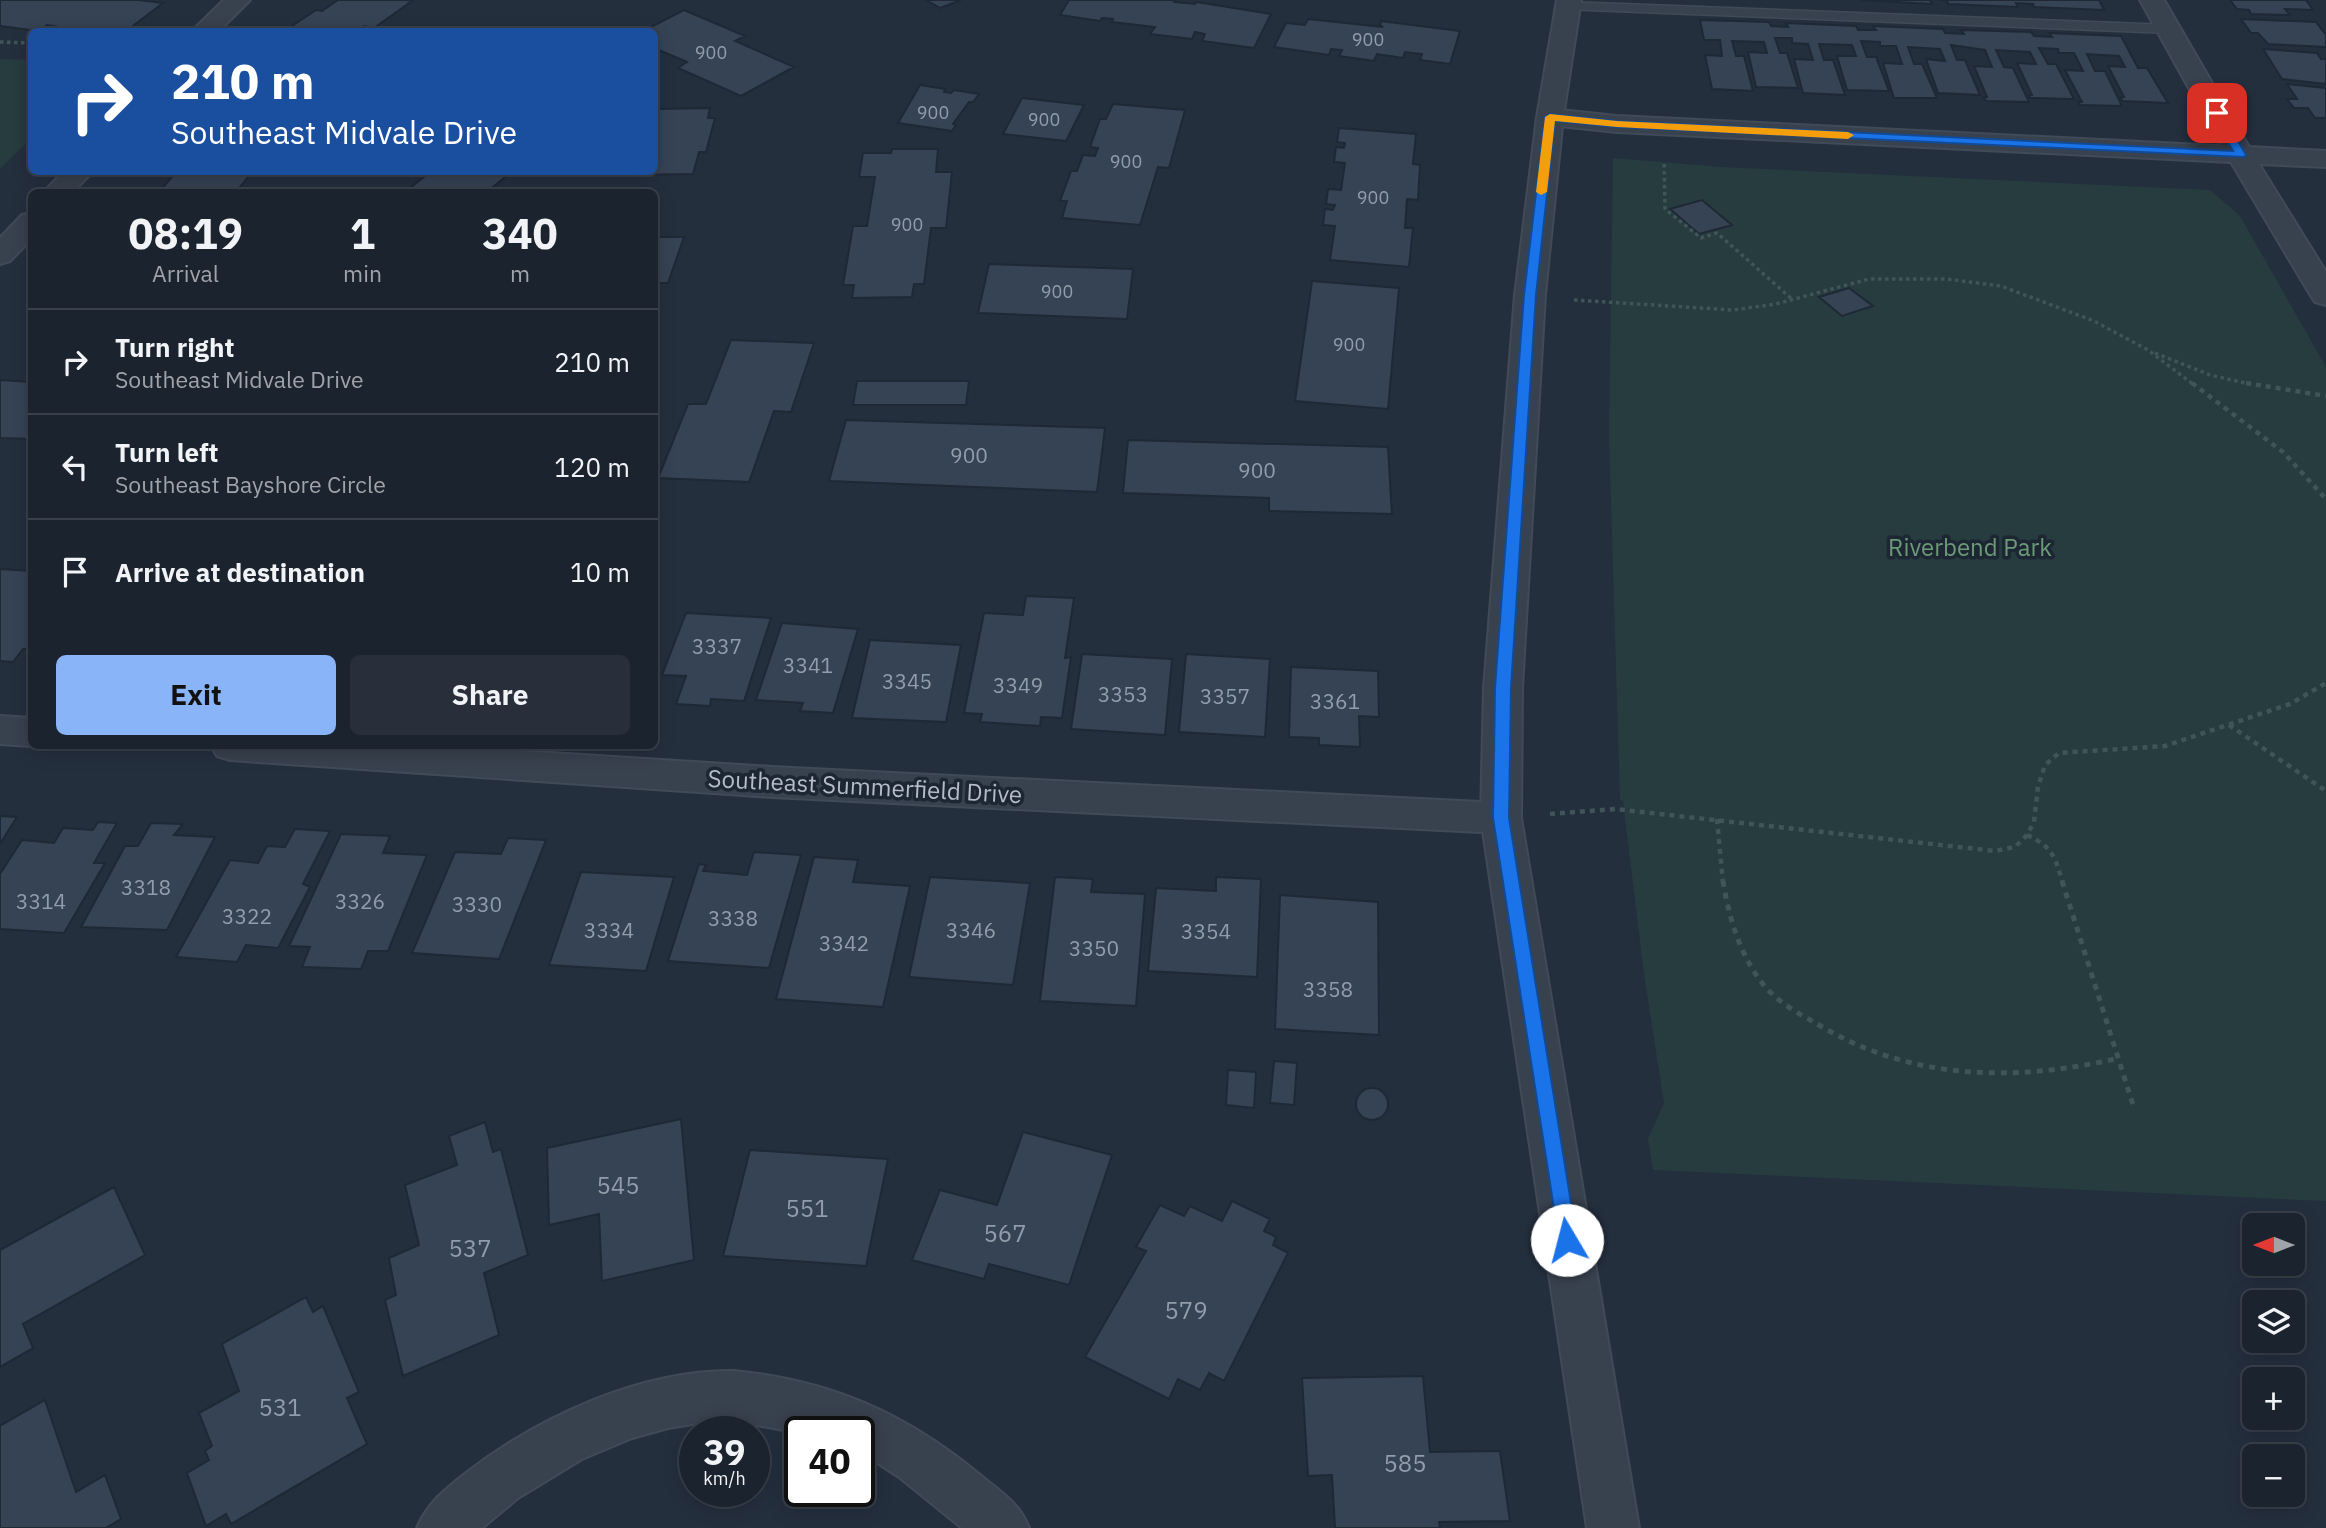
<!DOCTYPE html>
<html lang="en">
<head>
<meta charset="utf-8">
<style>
	:root { --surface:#1b232e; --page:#282f3a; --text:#f1f3f6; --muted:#a0a4aa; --line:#39404a; --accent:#8ab4f8 }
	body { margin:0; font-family:"IBM Plex Sans",sans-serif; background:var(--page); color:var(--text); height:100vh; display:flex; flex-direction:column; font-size:26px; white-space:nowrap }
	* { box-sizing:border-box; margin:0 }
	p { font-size:23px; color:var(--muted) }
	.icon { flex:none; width:38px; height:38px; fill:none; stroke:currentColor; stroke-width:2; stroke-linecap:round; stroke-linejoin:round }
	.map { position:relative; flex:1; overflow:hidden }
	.panel { position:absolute; left:28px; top:189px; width:630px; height:560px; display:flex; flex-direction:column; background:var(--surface); border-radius:10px; box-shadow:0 4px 18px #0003,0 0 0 2px var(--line) }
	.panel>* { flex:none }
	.top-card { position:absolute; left:28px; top:28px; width:630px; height:147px; border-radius:10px; box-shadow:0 4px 18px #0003,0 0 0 2px var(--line); background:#1a4fa0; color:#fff; overflow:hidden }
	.needle { width:46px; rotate:270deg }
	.buttons { position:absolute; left:2242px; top:1213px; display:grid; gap:14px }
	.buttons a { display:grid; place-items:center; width:63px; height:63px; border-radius:10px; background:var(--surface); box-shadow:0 4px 18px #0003,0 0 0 2px var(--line); font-size:35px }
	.speed { position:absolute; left:679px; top:1416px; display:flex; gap:14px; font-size:35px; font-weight:700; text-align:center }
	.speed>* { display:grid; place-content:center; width:91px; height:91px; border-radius:50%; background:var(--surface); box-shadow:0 4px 18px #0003,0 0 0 2px var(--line); line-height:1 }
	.speed small { font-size:18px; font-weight:400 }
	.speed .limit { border:4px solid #111; border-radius:10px; background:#fff; color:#111 }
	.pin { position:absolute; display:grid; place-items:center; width:60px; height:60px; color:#fff; margin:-30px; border-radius:14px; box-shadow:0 4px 10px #0006 }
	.me { position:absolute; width:77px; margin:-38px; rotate:352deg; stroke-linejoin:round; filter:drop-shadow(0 0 5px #0008) }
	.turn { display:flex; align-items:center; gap:24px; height:147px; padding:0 28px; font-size:32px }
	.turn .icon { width:91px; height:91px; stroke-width:2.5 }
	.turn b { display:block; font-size:49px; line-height:60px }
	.eta { display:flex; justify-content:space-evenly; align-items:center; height:119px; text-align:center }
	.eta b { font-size:42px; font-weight:700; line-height:49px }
	.cta { display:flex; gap:14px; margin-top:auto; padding:14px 28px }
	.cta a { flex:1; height:80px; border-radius:10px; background:var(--accent); color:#111; font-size:28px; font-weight:700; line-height:80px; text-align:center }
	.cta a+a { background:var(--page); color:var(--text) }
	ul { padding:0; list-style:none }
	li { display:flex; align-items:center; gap:21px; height:105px; padding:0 28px; border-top:2px solid var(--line) }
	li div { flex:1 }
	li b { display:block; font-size:26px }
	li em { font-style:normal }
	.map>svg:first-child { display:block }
</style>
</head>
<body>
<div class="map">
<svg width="2326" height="1528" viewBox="0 0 2326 1528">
	<rect width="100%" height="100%" fill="#242f3e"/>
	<!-- green -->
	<path fill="#263c3f" d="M0,59l31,1 1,77 -32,32z
		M1613,158l108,9 489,23 30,26 86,151v834l-673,-31 -5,-31 16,-36 -20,-129 -21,-173 -3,-1 -11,-364z"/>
	<!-- building -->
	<path fill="#364354" stroke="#1f2835" stroke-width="2" d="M0,0h139l24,3 -38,29h-35l-43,-7 -9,6 -38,-5z
		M338,0h68l6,1 -38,27 -10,-2 -7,6h-74l33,-22 6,1z
		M926,0h35l-21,8z
		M1069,0h106l-1,2 21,2 2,-2 74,12 -17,34 -52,-7 3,-7 -10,-2 -3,7 -42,-5 5,-7 -43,-5 1,-3 -11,-1 -2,3 -40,-6z
		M1930,0l2,4 -71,-4z
		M1938,0h161l5,10 -70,-3 -1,-3 -17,-1 2,4 -70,-3 -1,-4z
		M2230,0h76l7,10 -28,-1 5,6 -39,-1 -2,-4 -12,-1z
		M684,10l61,26 -10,5 59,26 -53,29 -63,-28 9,-6 -33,-14v-16h-13z
		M1308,19l75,8 -3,-2 1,-4 79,10 -10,33 -30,-4 2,-6 -17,-2 -2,6 -26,-4 -3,7 -35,-5 3,-6 -11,-1 -2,6 -55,-8 12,-24 19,2z
		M2241,19l75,3 10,13v12l-58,-3 -10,-11h-7z
		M1700,20l69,2 2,4 17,1 -2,-4 70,3 2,4h18l-3,-4 70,3 2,4 19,1 -3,-4 70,2 3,4 18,1 -3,-4 72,3 17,32h9l21,35 -46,-2 -1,-4h3l-16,-31 17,1 -6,-11 -32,-2 8,17h10l17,35 -42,-1 -2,-3h4l-17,-32 18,1 -9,-18h-15l-1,-4 -19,-1 9,16h8l18,35 -44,-1 -1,-3h3l-15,-32 19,1 -6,-12 -34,-2 8,17 9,1 16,34 -43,-1 -2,-4h3l-13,-31 18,1 -7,-17 -34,-5 6,15h8l15,35 -42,-2 -12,-34 19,2 -5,-12 -32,-2 6,17h8l15,34h-43l-11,-35 19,1 -6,-18h-16v-4l-19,-1 6,16h9l13,34 -42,-1 -10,-34h19l-4,-11 -33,-1 5,16h9l12,35 -42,-2 -9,-34 19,1 -5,-16 -16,-1v-5h-17l5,15h7l11,35 -42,-1 -8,-35 19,1 -3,-11 -32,-1 4,15h8l9,35 -41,-2 -7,-34 17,1 -2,-16h-16z
		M2263,49l54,4 4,6h5v25l-44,-5z
		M2287,84l39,4v30h-11l-7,-10h-14l-7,-9h10z
		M920,85l25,4 -1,3 7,1 3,-3 25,4 -6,8h-4l-16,22 3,1 -4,6 -54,-8z
		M1022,98l62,7 -18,36 -63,-7z
		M1113,104l72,6 -16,58 -11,-1 -18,58 -78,-7 5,-17h-7l11,-30h6l6,-16 12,1 3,-8 -8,-1 10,-28h6z
		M710,108l-2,10h7l-9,34h-7l-6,22 -70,1 1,-3h30v-63z
		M1339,128l77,6 -3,30 7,1 -2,35 -11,-1 -2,29h8l-4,39 -79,-7 5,-34 -12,-1 2,-16 8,1 2,-5 -9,-1 2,-15 13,1 4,-27 -11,-1 2,-15 8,1 1,-5 -8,-1z
		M892,149h46l-2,23h16l-6,56h-15l-7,56h-10l-2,13 -60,1 2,-13h-11l10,-59h14l8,-49h-16l4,-24h28z
		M176,172h76l-16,20h-77z
		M430,172h81l-24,20h-82z
		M1702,200l30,25 -33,9 -29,-25z
		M654,237h30l-16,46h-14z
		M989,264l144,5 -6,50 -149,-6z
		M1312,281l87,7 -11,121 -93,-8z
		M1849,288l24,18 -31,10 -23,-19z
		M731,340l83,3 -23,69 -17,-1 -25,71 -91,-4 30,-74h18z
		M0,380l32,2v57l-32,-1z
		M857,381h112l-3,24h-113z
		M846,420l259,8 -8,64 -268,-11z
		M1128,440l260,7 4,67 -123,-3v-13l-146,-5z
		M0,569l32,2v78h-9l-10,13 -13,-1z
		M1026,596l48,2 -9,60 6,-1 -9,61 -21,-1 -1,9 -60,-4 2,-8 -18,-1 20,-100 39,2z
		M686,613l85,5 -27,83 -33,-2 -1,7 -34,-2 10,-28 -24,-1z
		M782,623l76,6 -25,84 -33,-2 3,-8 -47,-3z
		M870,640l91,5 -15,77 -94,-4z
		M1082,654l90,5 -7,76 -94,-6z
		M1186,654l84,5 -5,78 -86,-5z
		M1291,667l87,4 1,46 -20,-1 1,31 -41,-2v-7l-30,-1z
		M0,816l17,1 -17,27z
		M98,822l19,1 -23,40h11l-41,70 -64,-4v-55l22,-34 32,3 9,-15 30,2z
		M151,823l32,1 -9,11 41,2 -48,93 -86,-3 44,-81h13z
		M295,829l35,2 -27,53 7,3 -32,61 -32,-3 -9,17 -61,-5 54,-97 28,3 9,-17 18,1z
		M341,834l49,2 -7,17 44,2 -39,96h-20l-7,18 -59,-2 8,-20 -21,-1z
		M508,838l38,2 -47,119 -87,-6 43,-101 46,2z
		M754,852l47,3 -32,113 -101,-7 31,-97 7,1 -3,6 44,4z
		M814,857l44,3 -5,22 57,4 -27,121 -107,-8z
		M581,872l93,5 -28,94 -97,-6z
		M930,877l100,6 -17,102 -104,-8z
		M1055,877l38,2 -2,13 54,2 -9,112 -96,-5z
		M1216,877l45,2 -4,98 -109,-6 8,-83 60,3z
		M1280,895l98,7 1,133 -104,-6z
		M1274,1061l23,2 -3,42 -24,-2z
		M1228,1070l28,2 -2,36 -28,-3z
		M1356 1104a16 16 0 1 1 32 0a16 16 0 1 1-32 0Z
		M681,1119l13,141 -92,21 -3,-67 -50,11 -2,-77z
		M485,1122l8,30 8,-3 27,106 -44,18 15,62 -96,41 -18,-76 11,-5 -7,-37 30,-13 -14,-60 52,-20 -8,-29z
		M1023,1132l89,23 -43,130 -80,-21 -5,15 -72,-19 28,-70 57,15z
		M750,1150l138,9 -22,107 -143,-10z
		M114,1187l31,68 -122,69 10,24 -33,19v-117z
		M1232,1201l38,18 -6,12 12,6 -3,8 15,8 -64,128 -15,-8 -9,17 -22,-11 -9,20 -84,-42 61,-106 -10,-4 24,-42 24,11 6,-10 32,15z
		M306,1297l7,15 10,-6 36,86 -12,6 20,46 -136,80 -5,-10 -20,12 -19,-53 22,-13 -4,-9 7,-5 -13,-33 40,-22 -17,-47z
		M1423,1376l7,76 70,-1 10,70 -71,1 1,6h-105l-3,-53 -24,1 -6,-98z
		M45,1400l31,92 29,-17 16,44 -15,9h-106v-102z"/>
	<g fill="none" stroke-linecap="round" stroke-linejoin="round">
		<defs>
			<path id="service" d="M1568,2l602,23 7,4 -7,4 -607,-24 -2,-3z"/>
			<path id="minor" d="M224,0h26l-32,32h-27z
				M2140,0h24l85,147 77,4v16l-67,-3 67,108v33l-11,-3 -4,-6 -80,-134 -614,-30 -67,-7 -9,-2 -4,-6 4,-6 9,-2 67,7 604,30z
				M63,172h29l-19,20h-29z
				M32,213v25l-22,23 -10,3v-26l22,-23z
				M0,716l32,2v28h2h-2l-32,-2z
				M211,746h229l332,21 729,36 14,4 6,11 -6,11 -14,4 -729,-36 -542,-37 -13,-4z
				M734,1371c96,9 171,42 245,103 21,18 40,28 50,54h-67l-63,-51 -40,-26v-19l-59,1 -66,-12 -29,1 -37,6 -36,10 -50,21 -64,39 -36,30h-65c10,-24 28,-39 49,-55 73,-56 174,-103 268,-102z"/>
			<path id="tertiary" d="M1557,0h24l-18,117 -18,178 -23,393 -1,130 118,710h-52l-106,-710 3,-130 31,-393 22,-178z"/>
		</defs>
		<!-- service casing -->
		<use href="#service" stroke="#414a57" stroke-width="3"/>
		<!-- minor casing -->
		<use href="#minor" stroke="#414a57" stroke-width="4"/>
		<!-- tertiary casing -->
		<use href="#tertiary" stroke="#414a57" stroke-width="4"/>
		<!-- path-far2 -->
		<path stroke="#3f5557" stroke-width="3.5" stroke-dasharray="3.5 3.5" stroke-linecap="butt" d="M0,42l32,1
			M1664,164l1,45 36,29 16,-5 76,67
			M1574,300l159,10 43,-6 93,-25h77l55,7 93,35 54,29 46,35
			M2155,353l55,22 44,10"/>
		<!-- path-far1 -->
		<path stroke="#3f5557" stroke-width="4.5" stroke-dasharray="5 5" stroke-linecap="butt" d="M2192,383l91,69 43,47
			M2246,383l80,13
			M2229,725l97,66
			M1550,814l65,-5 380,42 20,-4 12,-12 7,-13 4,-35 7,-22 14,-12 106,-7 125,-42 36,-21
			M1717,819l6,64
			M2027,835c27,13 27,21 36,48"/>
		<!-- path -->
		<path stroke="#3f5557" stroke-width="5" stroke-dasharray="6 6" stroke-linecap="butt" d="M1723,881c6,38 18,78 44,108 14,15 34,26 52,36 93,56 198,57 300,33
			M2062,881l72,227"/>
		<!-- service -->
		<use href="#service" fill="#38414e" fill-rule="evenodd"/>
		<!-- minor -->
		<use href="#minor" fill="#38414e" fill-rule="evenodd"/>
		<!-- tertiary -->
		<use href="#tertiary" fill="#38414e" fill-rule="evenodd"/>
	</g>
	<!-- route -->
	<path fill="#1a73e8" stroke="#114b97" stroke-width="2" d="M2217,109l5,4 24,42 -2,2 -627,-30 -62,-6 -19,174 -25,393 -2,130 68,422 -3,7 -7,3 -7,-3 -67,-429 2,-130 29,-393 21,-178 5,-3 67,7 616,30 -22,-38z"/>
	<!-- slow -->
	<path fill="#f59e0b" d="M1550,114l67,7 231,11 6,3 -6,4 -231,-12 -62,-6 -8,71 -6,3 -5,-3 9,-75z"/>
	<g text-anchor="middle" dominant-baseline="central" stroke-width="7" stroke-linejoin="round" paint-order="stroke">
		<!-- far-number labels -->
		<g font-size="18" fill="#929caa">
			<text x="1368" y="39">900</text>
			<text x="711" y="52">900</text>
			<text x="933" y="112">900</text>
			<text x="1044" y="119">900</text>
			<text x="1126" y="161">900</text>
			<text x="1373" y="197">900</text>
			<text x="907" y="224">900</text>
			<text x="1057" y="291">900</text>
			<text x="1349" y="344">900</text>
		</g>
		<!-- number labels -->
		<g font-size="21" fill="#929caa">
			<text x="969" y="455">900</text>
			<text x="1257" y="470">900</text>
			<text x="717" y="646">3337</text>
			<text x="808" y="665">3341</text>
			<text x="907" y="681">3345</text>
			<text x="1018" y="685">3349</text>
			<text x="1123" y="694">3353</text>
			<text x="1225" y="696">3357</text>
			<text x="1335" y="701">3361</text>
			<text x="146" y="887">3318</text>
			<text x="41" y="901">3314</text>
			<text x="360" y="901">3326</text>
			<text x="477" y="904">3330</text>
			<text x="247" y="916">3322</text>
			<text x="733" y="918">3338</text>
			<text x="609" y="930">3334</text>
			<text x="971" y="930">3346</text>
			<text x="1206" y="931">3354</text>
			<text x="844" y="943">3342</text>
			<text x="1094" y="948">3350</text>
			<text x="1328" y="989">3358</text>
		</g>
		<!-- park labels -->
		<g font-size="24" fill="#6b9a76" stroke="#1d2633">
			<text x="1970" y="547">Riverbend Park</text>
		</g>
		<!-- street labels -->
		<g font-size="24" fill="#b4bcc9" stroke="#1d2633">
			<text transform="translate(865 786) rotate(3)">Southeast Summerfield Drive</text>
		</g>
		<!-- near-number labels -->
		<g font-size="24" fill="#929caa">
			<text x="618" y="1185">545</text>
			<text x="807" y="1208">551</text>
			<text x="1005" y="1233">567</text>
			<text x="470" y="1248">537</text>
			<text x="1186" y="1310">579</text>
			<text x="280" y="1407">531</text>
			<text x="1405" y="1463">585</text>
		</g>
	</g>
</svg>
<div class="buttons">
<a><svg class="needle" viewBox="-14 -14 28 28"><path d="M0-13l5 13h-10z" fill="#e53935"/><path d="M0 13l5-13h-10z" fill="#a0a4aa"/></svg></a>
<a><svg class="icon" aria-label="layers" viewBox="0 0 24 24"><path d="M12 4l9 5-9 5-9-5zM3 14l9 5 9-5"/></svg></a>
<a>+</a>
<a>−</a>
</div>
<div class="speed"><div>39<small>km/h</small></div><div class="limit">40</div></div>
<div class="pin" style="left:2217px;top:113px;background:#d93025"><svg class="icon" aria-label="arrive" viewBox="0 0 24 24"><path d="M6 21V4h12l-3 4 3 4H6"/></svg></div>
<svg class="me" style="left:1567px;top:1240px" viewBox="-20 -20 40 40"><circle r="19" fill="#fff"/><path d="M0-13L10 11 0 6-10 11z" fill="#1a73e8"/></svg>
<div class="top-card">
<div class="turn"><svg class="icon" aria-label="right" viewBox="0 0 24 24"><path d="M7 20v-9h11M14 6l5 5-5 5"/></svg><div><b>210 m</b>Southeast Midvale Drive</div></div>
</div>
<section class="panel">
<div class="eta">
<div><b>08:19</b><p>Arrival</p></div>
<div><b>1</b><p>min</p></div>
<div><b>340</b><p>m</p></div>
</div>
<ul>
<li><svg class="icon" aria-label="right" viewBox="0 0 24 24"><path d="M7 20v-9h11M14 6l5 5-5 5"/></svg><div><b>Turn right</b><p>Southeast Midvale Drive</p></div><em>210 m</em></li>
<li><svg class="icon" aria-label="left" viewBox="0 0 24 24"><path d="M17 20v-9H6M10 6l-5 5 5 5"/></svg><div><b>Turn left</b><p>Southeast Bayshore Circle</p></div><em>120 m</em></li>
<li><svg class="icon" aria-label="arrive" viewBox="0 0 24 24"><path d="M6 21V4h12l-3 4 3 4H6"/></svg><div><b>Arrive at destination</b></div><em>10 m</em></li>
</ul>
<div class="cta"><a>Exit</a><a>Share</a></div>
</section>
</div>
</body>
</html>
